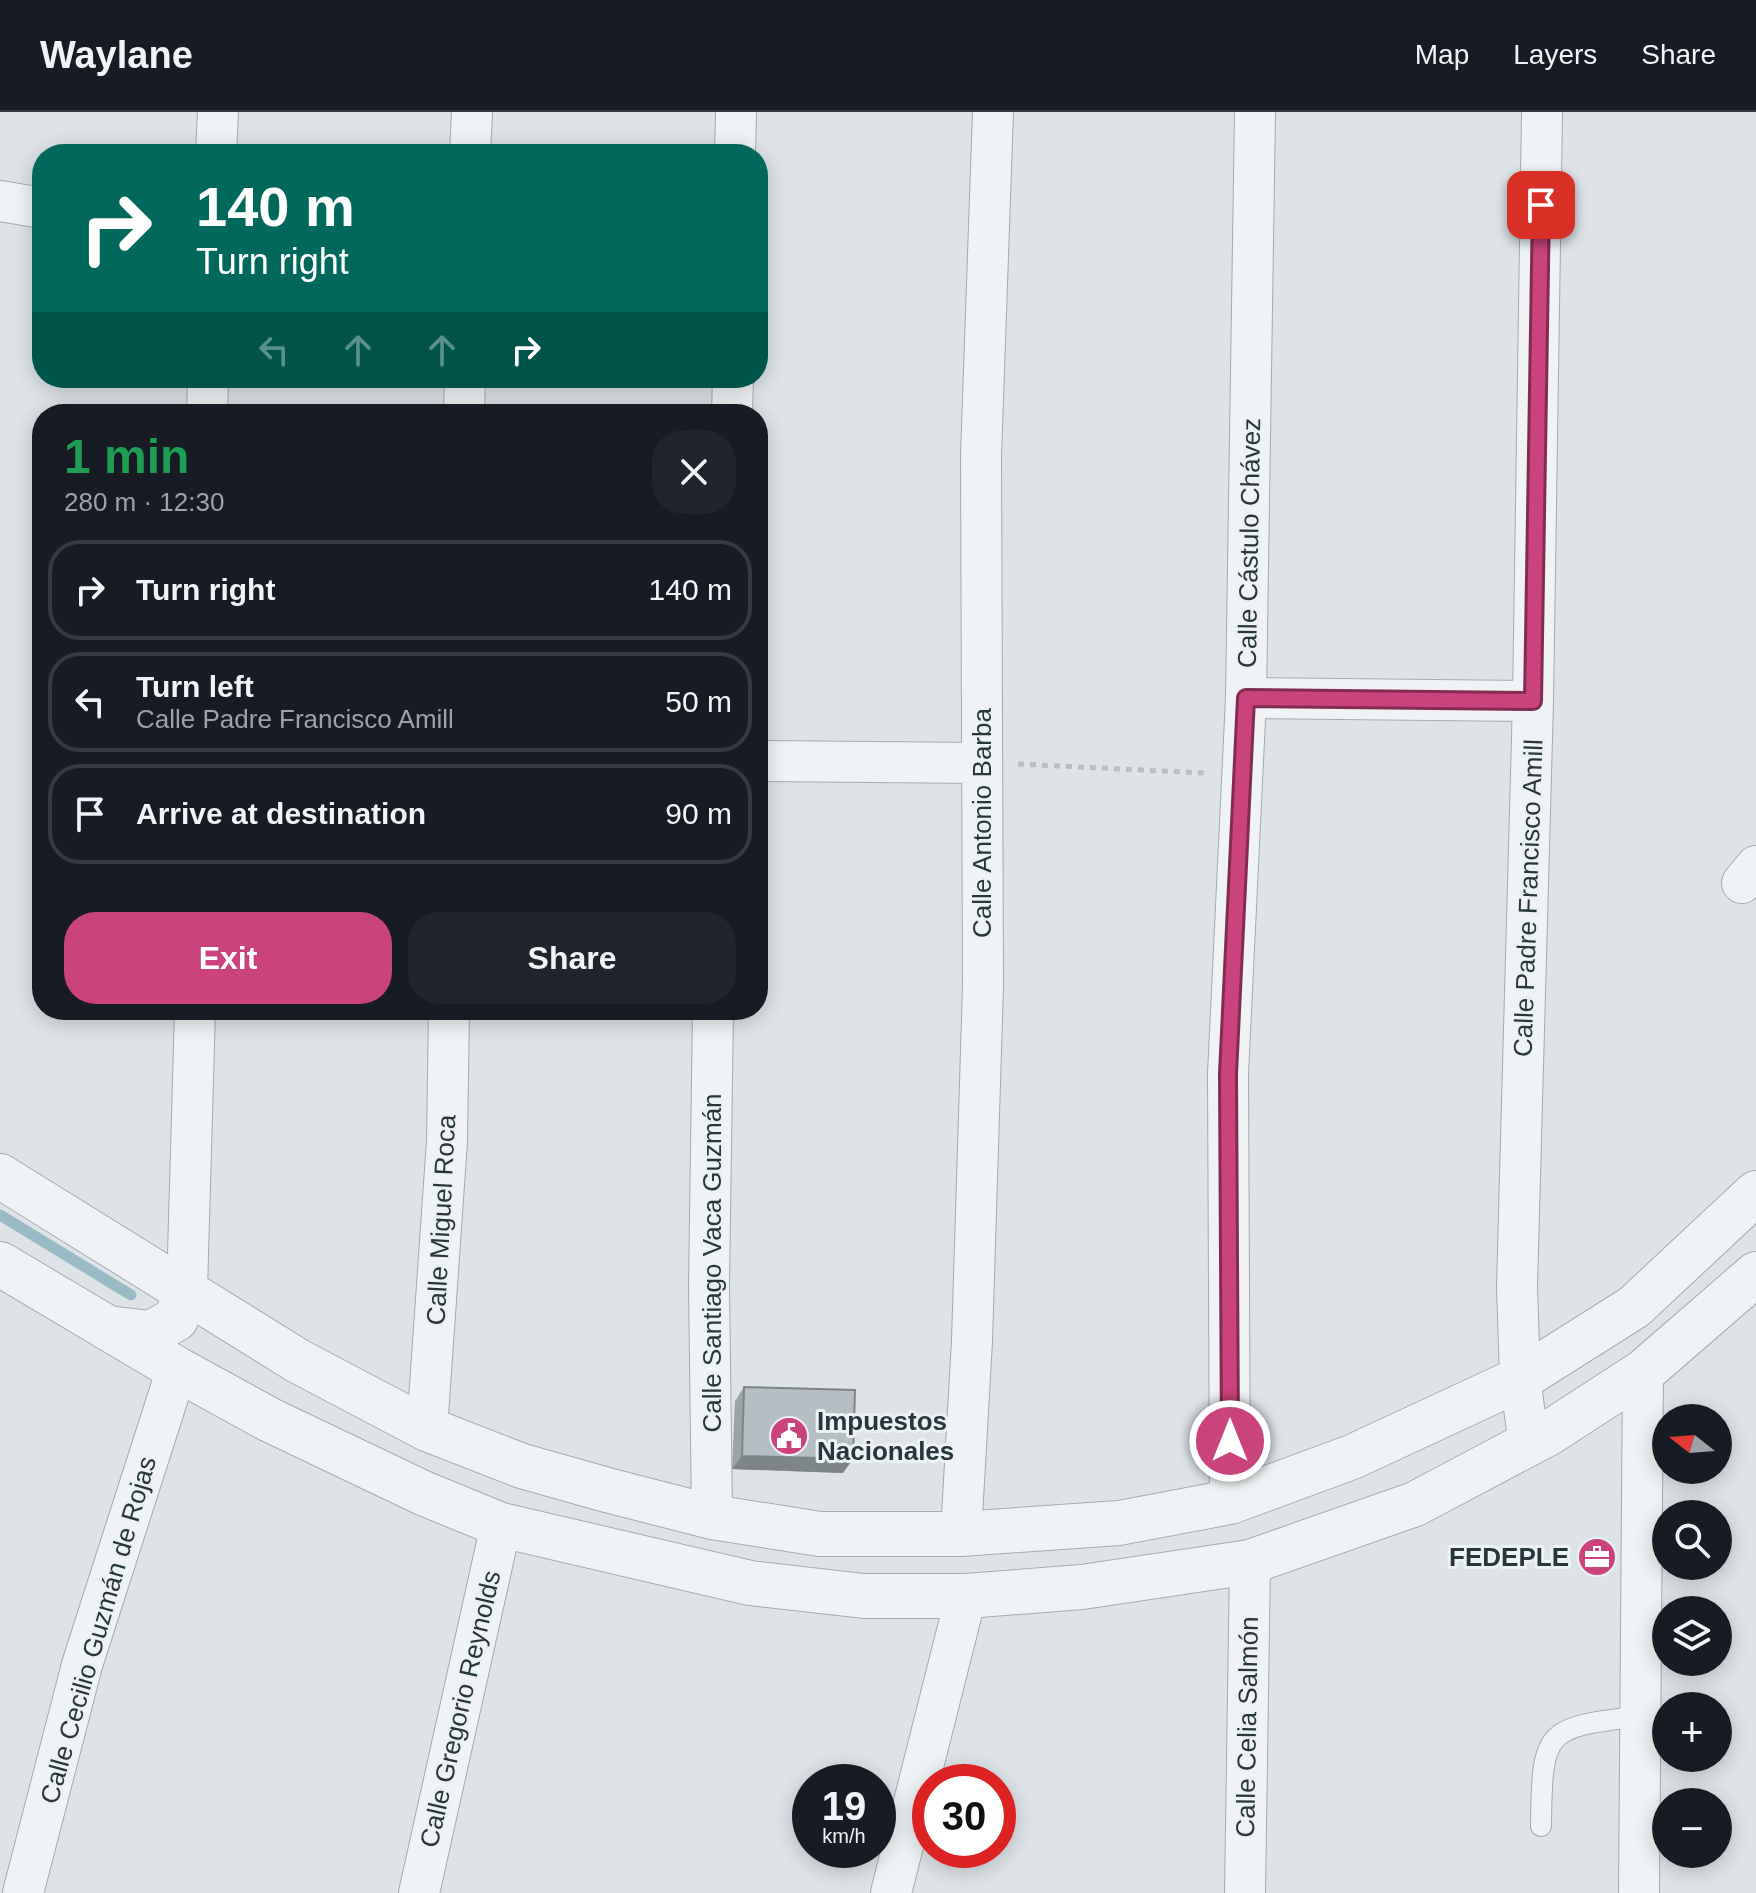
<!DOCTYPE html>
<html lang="en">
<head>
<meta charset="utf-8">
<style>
	:root { --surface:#171b24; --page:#20242c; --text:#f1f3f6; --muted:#9ea1a6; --line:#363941; --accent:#ca437c }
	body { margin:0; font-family:Helvetica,sans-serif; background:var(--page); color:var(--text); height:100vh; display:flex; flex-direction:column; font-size:30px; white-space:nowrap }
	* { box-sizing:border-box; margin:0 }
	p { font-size:26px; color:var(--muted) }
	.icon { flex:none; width:44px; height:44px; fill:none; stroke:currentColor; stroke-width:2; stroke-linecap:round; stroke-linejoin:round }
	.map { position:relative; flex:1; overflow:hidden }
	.details { position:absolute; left:32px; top:292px; width:736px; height:616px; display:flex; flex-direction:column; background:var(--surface); border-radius:32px; box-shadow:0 4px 20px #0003 }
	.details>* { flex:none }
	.guide { position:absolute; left:32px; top:32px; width:736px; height:244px; border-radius:32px; box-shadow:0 4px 20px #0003; background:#00695c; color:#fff; overflow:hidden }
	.needle { width:52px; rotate:287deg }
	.controls { position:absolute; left:1652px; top:1292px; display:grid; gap:16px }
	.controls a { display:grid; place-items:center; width:80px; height:80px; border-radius:50%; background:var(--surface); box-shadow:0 4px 20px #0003; font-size:40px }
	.speed { position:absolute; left:792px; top:1652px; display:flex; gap:16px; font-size:40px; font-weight:700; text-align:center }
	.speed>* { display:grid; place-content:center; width:104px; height:104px; border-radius:50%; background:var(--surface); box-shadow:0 4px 20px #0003; line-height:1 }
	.speed small { font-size:20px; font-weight:400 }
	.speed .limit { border:12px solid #d22; background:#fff; color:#111 }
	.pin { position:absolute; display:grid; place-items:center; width:68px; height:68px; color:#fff; margin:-34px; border-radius:16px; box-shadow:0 4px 12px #0006 }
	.me { position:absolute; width:88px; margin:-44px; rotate:0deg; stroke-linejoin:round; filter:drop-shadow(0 0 6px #0008) }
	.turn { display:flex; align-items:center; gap:28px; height:168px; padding:0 32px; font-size:36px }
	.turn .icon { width:104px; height:104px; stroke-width:2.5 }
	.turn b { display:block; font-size:56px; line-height:68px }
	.lanes { display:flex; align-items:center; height:76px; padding:0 32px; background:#0003; justify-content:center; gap:40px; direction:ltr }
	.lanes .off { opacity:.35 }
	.round { display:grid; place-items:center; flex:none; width:84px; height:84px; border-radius:32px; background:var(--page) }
	.headline { display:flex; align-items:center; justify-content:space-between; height:136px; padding:0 32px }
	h1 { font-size:48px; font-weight:700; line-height:60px; color:#1e9e55 }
	.cta { display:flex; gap:16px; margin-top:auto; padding:16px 32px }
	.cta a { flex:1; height:92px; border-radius:32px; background:var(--accent); color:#fff; font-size:32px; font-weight:700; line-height:92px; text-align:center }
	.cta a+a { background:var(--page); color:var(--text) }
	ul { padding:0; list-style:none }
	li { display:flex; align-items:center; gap:24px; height:100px; margin:0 16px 12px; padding:0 16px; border:4px solid var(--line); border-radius:32px }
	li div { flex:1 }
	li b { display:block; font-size:30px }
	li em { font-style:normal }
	header { display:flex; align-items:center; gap:48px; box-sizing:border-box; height:112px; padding:0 40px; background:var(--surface); border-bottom:2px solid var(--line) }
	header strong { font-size:38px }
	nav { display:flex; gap:44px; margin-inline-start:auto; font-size:28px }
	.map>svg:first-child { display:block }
</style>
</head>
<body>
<header>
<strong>Waylane</strong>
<nav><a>Map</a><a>Layers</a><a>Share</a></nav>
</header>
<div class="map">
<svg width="1756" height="1781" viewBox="0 0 1756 1781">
	<rect width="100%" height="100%" fill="#dde3e7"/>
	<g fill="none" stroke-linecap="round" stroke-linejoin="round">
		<!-- stream -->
		<path stroke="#98bbc6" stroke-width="11" d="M0,1103l131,80"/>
		<defs>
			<path id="service" d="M1541,1714c1,-98 4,-98 99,-110"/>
			<path id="minor" d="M216,42l2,-42
				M470,42l2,-42
				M735,42l1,-42
				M0,89l42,7
				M207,302l1,-36
				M464,302l1,-36
				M732,302l1,-36
				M1246,586l287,3
				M758,649l224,2
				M1742,771l14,-17
				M187,1178l8,-280
				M427,1317l20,-288 2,-131
				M1529,1332l-9,-65 -3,-93 16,-585 9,-589
				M1230,1390l-2,-428 18,-376 9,-586
				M712,1405l-3,-231 4,-276
				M961,1422l11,-193 11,-355 -2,-530 12,-344
				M23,1781l59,-228 95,-296
				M419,1781l82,-368
				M891,1781l75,-297
				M1245,1781l5,-331
				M1639,1781l4,-521"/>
			<path id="tertiary" d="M0,1064l298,185 129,68 95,37 85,24 105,27 108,17h141l158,-11 111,-21 122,-45 168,-78 114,-72 122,-114
				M0,1152l177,105 93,51 153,73 78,32 249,58 114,13h102l116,-9 168,-25 165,-58 134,-71 94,-61 113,-98
				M107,1216l44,5 25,-14 11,-29"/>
		</defs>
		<!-- service casing -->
		<use href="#service" stroke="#a3abb1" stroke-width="22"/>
		<!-- minor casing -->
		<use href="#minor" stroke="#a3abb1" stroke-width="42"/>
		<!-- tertiary casing -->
		<use href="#tertiary" stroke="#a3abb1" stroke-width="46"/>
		<!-- path -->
		<path stroke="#b8bec1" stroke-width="5" stroke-dasharray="6 6" stroke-linecap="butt" d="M1018,652l186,9"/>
		<!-- service -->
		<use href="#service" stroke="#f0f3f5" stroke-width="20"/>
		<!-- minor -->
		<use href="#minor" stroke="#f0f3f5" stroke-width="40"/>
		<!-- tertiary -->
		<use href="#tertiary" stroke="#f0f3f5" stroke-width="44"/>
	</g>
	<!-- wall -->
	<path fill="#9ba3a8" d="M744,1275l99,86 -111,-4 3,-68z"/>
	<!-- shaded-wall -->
	<path fill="#7e8588" d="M742,1344l111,3 -10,14 -111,-4z"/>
	<!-- building -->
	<path fill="#b4bec3" stroke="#7e8588" stroke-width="2" d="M744,1275l111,3 -2,69 -111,-3z"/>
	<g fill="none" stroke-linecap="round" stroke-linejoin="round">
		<defs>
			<path id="route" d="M1230,1329l-2,-367 18,-376 287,3 8,-496"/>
		</defs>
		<!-- route casing -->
		<use href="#route" stroke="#832c51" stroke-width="20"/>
		<!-- route -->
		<use href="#route" stroke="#ca437c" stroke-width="14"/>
	</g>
	<!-- icons -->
	<defs>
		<symbol id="civic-disc" viewBox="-11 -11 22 22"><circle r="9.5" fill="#ca437c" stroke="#ecf2f4"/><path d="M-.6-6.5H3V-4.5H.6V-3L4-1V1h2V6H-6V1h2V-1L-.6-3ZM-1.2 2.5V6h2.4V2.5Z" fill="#fff"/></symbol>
		<symbol id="office-disc" viewBox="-11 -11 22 22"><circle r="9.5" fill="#ca437c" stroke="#ecf2f4"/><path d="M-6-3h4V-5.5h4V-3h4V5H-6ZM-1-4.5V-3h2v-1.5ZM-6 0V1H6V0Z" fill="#fff"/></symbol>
	</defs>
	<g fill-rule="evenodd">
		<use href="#civic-disc" x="767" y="1302" width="44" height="44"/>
		<use href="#office-disc" x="1575" y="1423" width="44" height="44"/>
	</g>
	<g text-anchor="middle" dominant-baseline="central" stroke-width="6" stroke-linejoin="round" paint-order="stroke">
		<!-- street labels -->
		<g font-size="26" fill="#27353d" stroke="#ecf2f4">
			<text transform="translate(1249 431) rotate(-89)">Calle Cástulo Chávez</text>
			<text transform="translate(982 711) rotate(-90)">Calle Antonio Barba</text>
			<text transform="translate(1528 786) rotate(-88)">Calle Padre Francisco Amill</text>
			<text transform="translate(441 1108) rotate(-87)">Calle Miguel Roca</text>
			<text transform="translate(712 1151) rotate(-90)">Calle Santiago Vaca Guzmán</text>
			<text transform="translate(98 1518) rotate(-74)">Calle Cecilio Guzmán de Rojas</text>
			<text transform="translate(460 1597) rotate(-77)">Calle Gregorio Reynolds</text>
			<text transform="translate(1247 1615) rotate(-89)">Calle Celia Salmón</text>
		</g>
		<!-- poi labels -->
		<g font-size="26" font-weight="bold" fill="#27353d" stroke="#ecf2f4" text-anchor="start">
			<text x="817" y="1309">Impuestos<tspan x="817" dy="30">Nacionales</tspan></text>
			<text x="1569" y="1445" text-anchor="end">FEDEPLE</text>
		</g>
	</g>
</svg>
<div class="controls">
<a><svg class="needle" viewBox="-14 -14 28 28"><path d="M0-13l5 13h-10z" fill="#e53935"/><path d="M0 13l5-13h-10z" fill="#9ea1a6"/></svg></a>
<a><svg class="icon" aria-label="search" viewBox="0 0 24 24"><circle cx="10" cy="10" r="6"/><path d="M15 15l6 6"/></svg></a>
<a><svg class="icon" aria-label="layers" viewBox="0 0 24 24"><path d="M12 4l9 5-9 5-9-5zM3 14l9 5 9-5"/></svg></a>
<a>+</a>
<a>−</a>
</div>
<div class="speed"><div>19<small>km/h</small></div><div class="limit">30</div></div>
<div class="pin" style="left:1541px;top:93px;background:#d93025"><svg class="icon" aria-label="arrive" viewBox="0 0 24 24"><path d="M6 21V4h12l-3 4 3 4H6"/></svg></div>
<svg class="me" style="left:1230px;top:1329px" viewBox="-20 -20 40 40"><circle r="17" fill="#ca437c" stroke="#fff" stroke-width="3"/><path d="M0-11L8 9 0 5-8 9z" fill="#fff"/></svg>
<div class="guide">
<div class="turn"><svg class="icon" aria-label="right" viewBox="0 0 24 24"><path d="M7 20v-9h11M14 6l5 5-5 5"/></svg><div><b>140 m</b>Turn right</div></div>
<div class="lanes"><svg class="icon off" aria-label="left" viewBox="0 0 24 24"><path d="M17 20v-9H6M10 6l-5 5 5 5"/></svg><svg class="icon off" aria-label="ahead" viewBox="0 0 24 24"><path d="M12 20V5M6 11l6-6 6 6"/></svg><svg class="icon off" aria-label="ahead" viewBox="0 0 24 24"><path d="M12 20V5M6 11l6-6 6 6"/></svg><svg class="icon" aria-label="right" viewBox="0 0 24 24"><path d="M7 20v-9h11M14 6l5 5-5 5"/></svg></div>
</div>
<section class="details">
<div class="headline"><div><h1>1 min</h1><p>280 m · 12:30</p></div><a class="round"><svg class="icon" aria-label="close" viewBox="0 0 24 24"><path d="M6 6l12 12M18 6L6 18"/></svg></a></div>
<ul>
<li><svg class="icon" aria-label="right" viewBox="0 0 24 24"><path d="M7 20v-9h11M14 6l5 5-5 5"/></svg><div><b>Turn right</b></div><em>140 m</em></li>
<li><svg class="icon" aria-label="left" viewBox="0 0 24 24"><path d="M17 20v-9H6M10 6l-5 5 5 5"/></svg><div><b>Turn left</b><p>Calle Padre Francisco Amill</p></div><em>50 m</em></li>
<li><svg class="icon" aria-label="arrive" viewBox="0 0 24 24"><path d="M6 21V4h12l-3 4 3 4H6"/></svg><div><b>Arrive at destination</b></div><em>90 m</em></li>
</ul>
<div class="cta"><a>Exit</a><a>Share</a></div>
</section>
</div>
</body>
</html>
